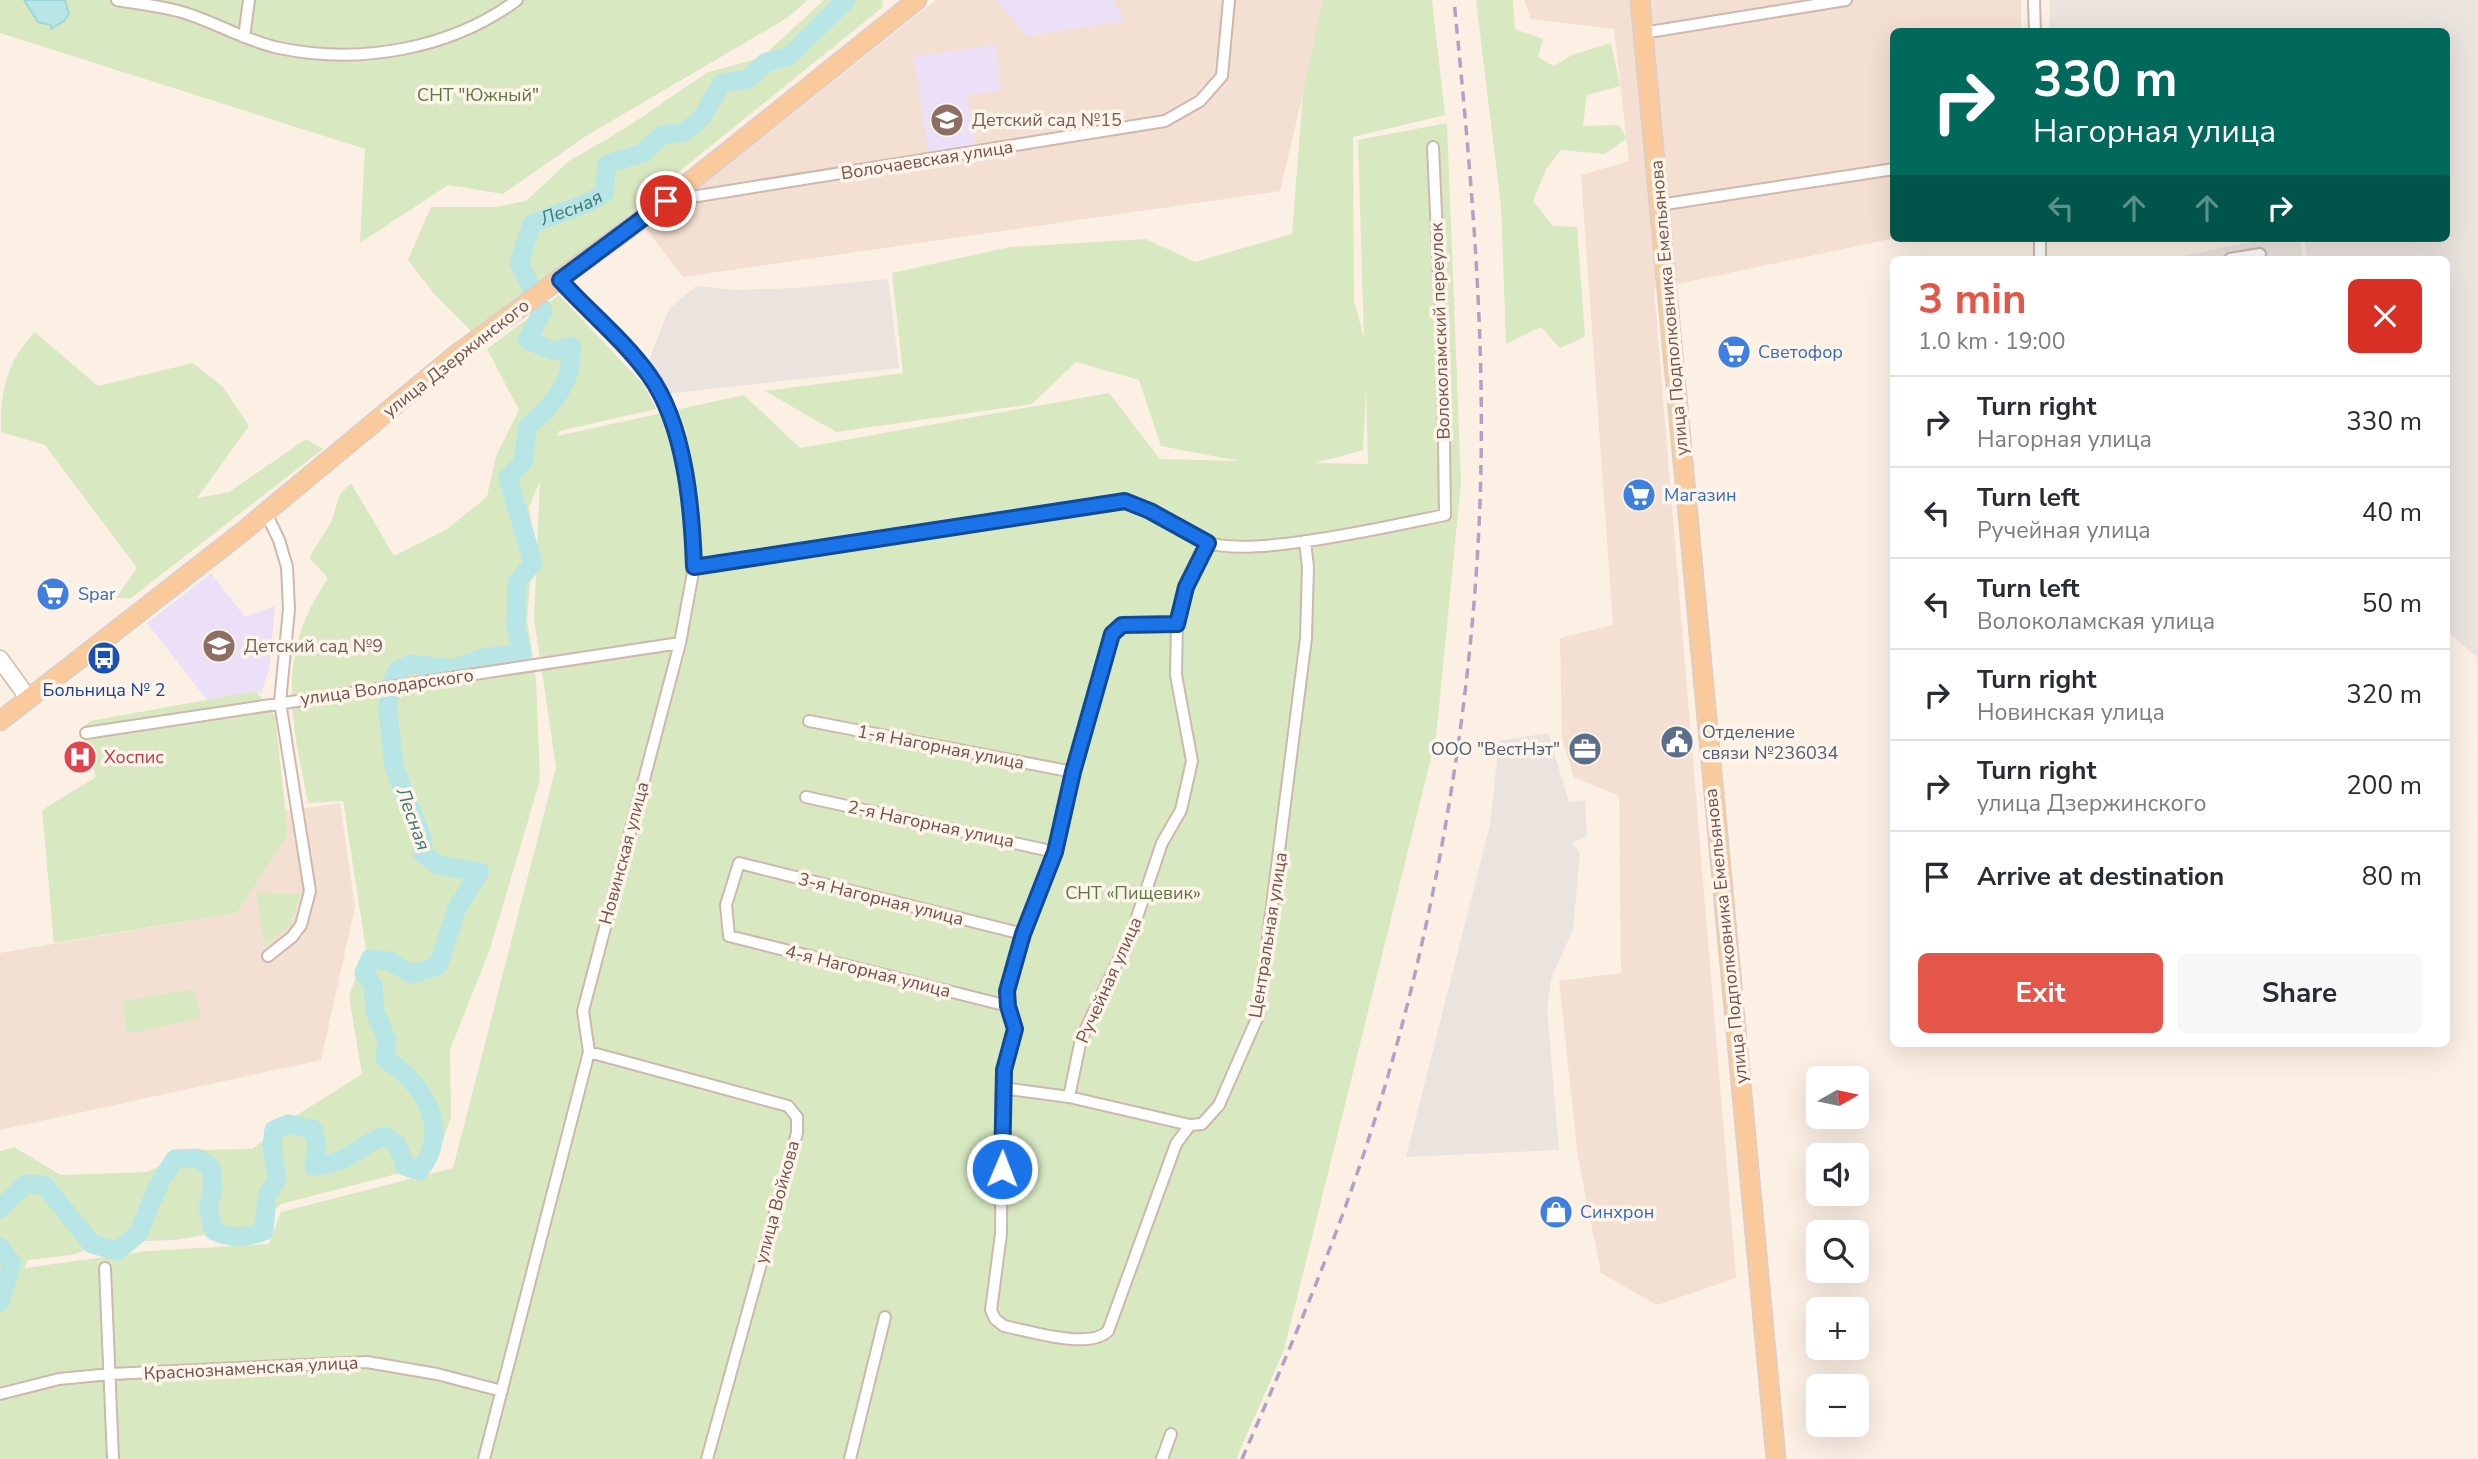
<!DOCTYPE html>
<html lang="en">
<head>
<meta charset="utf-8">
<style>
	:root { --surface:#fff; --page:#f7f7f7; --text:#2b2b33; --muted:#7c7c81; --line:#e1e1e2; --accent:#e5564a }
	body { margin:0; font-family:"Nunito Sans",sans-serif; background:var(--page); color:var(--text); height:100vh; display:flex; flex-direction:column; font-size:26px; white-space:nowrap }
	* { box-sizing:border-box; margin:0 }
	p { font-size:23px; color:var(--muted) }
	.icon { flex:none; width:38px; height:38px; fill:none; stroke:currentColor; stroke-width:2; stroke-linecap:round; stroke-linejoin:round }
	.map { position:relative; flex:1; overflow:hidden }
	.drawer { position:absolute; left:1890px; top:256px; width:560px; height:791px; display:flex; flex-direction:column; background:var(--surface); border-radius:10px; box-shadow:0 7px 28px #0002 }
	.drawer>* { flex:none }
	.top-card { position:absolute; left:1890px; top:28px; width:560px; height:214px; border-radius:10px; box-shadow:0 7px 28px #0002; background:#00695c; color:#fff; overflow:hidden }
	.needle { width:46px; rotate:81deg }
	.controls { position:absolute; left:1806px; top:1066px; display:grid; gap:14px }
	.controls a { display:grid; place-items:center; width:63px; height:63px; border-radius:10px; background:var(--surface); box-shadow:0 7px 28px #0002; font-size:35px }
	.pin { position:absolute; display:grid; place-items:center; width:60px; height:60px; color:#fff; margin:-30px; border:4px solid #fff; border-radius:50%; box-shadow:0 2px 7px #0007 }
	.me { position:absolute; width:77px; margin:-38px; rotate:1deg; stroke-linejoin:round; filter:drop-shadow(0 0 5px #0008) }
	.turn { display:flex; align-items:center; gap:24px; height:147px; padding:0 28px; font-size:32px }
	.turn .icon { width:91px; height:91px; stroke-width:2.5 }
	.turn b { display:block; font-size:49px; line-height:60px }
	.lanes { display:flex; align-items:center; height:66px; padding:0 28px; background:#0003; justify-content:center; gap:35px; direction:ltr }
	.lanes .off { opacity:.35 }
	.round { display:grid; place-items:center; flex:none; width:74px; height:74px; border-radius:10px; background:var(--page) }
	.summary { display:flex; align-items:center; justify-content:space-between; height:119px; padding:0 28px }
	h1 { font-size:42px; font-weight:700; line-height:52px; color:var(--accent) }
	.cta { display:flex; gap:14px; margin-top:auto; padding:14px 28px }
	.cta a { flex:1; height:80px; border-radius:10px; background:var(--accent); color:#fff; font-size:28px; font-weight:700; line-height:80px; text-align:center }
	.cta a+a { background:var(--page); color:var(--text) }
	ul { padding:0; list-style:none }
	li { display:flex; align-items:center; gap:21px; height:91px; padding:0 28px; border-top:2px solid var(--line) }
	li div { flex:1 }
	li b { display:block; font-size:26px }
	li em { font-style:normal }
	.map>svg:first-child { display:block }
</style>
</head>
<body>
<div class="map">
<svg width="2478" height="1459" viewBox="0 0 2478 1459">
	<rect width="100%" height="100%" fill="#fcefe4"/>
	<!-- residential -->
	<path fill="#f4e0d2" d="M936,0h389l-45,191 -597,86 -37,-48z
		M1524,0h497v31l-127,1 1,206 -241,51 82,989 -79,27 -56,-32 -23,-115 -19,-177 62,-8 -2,-177 -45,-19 -12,-38 -2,-101 53,-13 -32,-450 48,-14 -15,-132 -83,-10z
		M340,803l15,104 -34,153 -321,70v-177l237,-40 51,-78 -3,-24z"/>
	<!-- industrial -->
	<path fill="#ebe3de" d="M2050,0h428v658l-31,-27 -1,-372h-139l-2,-20 141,-1v-206l-396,-1z
		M2270,238h31l1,21h-134z
		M888,279l11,89 -234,26 -16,-34 20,-51 27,-23 39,4 63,-2z
		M1548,733l21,69 16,-2 2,36 -15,7 8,10 -7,76 -22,50 -4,31 12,140 -153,7 84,-332 9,-84z"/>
	<!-- education -->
	<path fill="#ece0f8" d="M997,0h116l12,21 -99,15z
		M995,45l6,45 -34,5 8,50 -47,7 -14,-95z
		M211,573l34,44 30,-11 -6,63 -8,25 -5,-3 -49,9 -60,-77z"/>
	<!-- green -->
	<path fill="#d8e9c2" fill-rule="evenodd" d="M0,0h808l-21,18 -201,118 -83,58 -55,-9 -88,58 5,-94 -365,-116z
		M824,0h58l1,7 -238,192 -32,31 -141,102 -37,-37 -27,-35 23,-53h63l32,-6 43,-40 55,-32 84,-57 53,-14z
		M1323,0h109l13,115 -92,22 1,163 10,39 -6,-199 89,-17 14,359 -25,256 -152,612 -48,109h-1236v-308l14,-4 47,28 86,-3 46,-22 59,-1 45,-34 65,-41 -13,-78 17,-46 -23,-149 -35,2c-17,-86 -33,-148 20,-225l-19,-20 23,-38 8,-26 11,-11 43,73 53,-27 40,-32 9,-41 23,-46 -32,-61 72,-54 85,90 12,24 -97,22 -2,5 187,-41 56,53 309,-55 51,66 79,2 -78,-15 -22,-66 -63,-18 -44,42 -196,28 -71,-41 138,-18 -11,-100 118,-26 136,-8 49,23 97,-28 11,-142zM1366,390l2,74 -53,-1 48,-13zM540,481l-6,138 22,148 -103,401 -172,44 -12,32 -122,7 -122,17 3,-8 44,-5 36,-13 67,-2 80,-14 26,-22 154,-40 16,-47 -1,-67 40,-101 50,-169 -4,-101 -9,-60 7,-78 -5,-34z
		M1476,0h37l2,29 28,10 -5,18 16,9 18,-11 39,-12 9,43 -33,9 -4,31 36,-1 8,13 -22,16 -44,-4 -15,20 -13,31 20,25 24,1 8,110 -25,11 -19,-21 -35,17 -5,-138z
		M35,332l63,54 95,-23 30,24 26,39 -52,72 32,-6 77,-53 17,10 -192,149h-15l21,-30 -92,-123 -44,-13c-1,-42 6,-71 34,-100z
		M256,691l19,25 13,119 -51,78 -183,30 -12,-133 54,-33 -15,-48 9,-8z
		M256,893l45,1 -11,30 -25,22z
		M194,989l7,29 -74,16 -5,-33z"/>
	<!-- water -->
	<path fill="#b8e5e5" stroke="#9fd6d7" stroke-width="2" d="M24,0h41l4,14 -5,7 -13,8v-4l-13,-3z"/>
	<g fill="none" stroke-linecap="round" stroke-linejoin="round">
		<!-- river -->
		<g stroke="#b8e5e5" stroke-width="19">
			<path id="s1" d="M0,1209l25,-25 19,1 48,59 25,7 21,-17 21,-50 16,-25 22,-1 14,10 2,21 -5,19 6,23c19,8 31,7 50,0l3,-35 10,-17 -5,-34 2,-15 14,-6 25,5 4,17 -3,20c34,-2 42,-19 70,-30l13,8 8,22 14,5c34,-42 4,-88 -34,-112l2,-18 -12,-30 -2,-26 -9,-12 6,-14 19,2 23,13 26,-8 19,-58 23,-36 -42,-7 -16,-12 1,-13 -29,-73 -6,-56 1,-23 9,-18 13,-6 42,5 30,-11 39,-5 -6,-25 1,-46 16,-19 -25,-85 15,-16 5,-36c25,-20 46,-46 43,-80l-17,5 -27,-11 16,-29 -24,-48 13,-39c24,-12 50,-15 72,-31l3,-29 36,-11 19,-18 23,-3 17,-15 20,-34 26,-4 18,-17 22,-5 58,-57"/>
			<path d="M0,1247l12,16 -12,39"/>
		</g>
		<defs>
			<path id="street" d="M117,0c22,4 46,6 68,13 32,10 61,28 94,35 81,17 172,1 238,-48
				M2034,0l1,32
				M1643,33l203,-33
				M244,37l5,-37
				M673,200l492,-79 35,-20 22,-25 7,-76
				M1659,205l235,-36
				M2040,238v21
				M2230,259l30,-5
				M266,513l13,27 8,27 2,42 -9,93 30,189 -9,34 -9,12 -24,19
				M694,567l431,-66c29,11 53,30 81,41 43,17 189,-17 239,-27l-2,-149 -10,-219
				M1177,624l-55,1 -10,9 -39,138 -18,80 -32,82 -16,57 1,15 7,23 -11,41 -2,18 -1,146 -10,76 4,9 9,7c25,5 86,24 104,5l68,-187 14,-19
				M809,721l264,51
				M86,733l594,-90
				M806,797l249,55
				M1008,1006l-279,-70 -3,-31 13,-42 284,71
				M589,1052l199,54 9,11v16l-90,326
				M1002,1088l67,9 121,28 12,-1 17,-19 39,-89 48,-378 2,-71 -3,-26
				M1069,1097l12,-58 52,-110 29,-86 19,-33 11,-49 -16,-86 1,-51 9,-37 22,-44
				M105,1268l8,191
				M0,1394l59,-15 52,-5 256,-12 70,12 65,17
				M484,1459l105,-407 -6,-41 97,-368 14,-76 -2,-52 -11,-60 -16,-52 -16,-28 -89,-95
				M850,1459l35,-142
				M1162,1459l9,-25"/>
			<path id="secondary" d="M0,659l29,40"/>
			<path id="primary" d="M1640,0l136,1459
				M0,721l241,-188 212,-176 213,-156 251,-201"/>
		</defs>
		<!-- street casing -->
		<use href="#street" stroke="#cfb7ad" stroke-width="14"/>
		<!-- secondary casing -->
		<use href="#secondary" stroke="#d2b6aa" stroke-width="19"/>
		<!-- primary casing -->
		<use href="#primary" stroke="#d8cfcc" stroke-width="21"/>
		<!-- street -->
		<use href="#street" stroke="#fff" stroke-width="10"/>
		<!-- secondary -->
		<use href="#secondary" stroke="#fff" stroke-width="16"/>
		<!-- primary -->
		<use href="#primary" stroke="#faca9d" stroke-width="18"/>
		<!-- rail -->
		<path stroke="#b0a2c5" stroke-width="3.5" stroke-dasharray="10 7" stroke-linecap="butt" d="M1242,1459c43,-99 86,-198 120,-300 72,-213 115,-469 119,-694 3,-155 -12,-311 -27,-465"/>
	</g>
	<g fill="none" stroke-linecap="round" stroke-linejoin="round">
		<defs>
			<path id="route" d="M666,201l-106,79c29,32 63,59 89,95 36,50 43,132 45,192l431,-66 25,10 58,32 -22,44 -9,37 -55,1 -10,9 -39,138 -18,80 -32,82 -16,57 1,15 7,23 -11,41 -2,99"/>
		</defs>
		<!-- route casing -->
		<use href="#route" stroke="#114b97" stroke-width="18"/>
		<!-- route -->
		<use href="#route" stroke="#1a73e8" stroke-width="12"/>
	</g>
	<!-- icons -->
	<defs>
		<symbol id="school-disc" viewBox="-11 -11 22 22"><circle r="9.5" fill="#8d6e63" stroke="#fff4ea"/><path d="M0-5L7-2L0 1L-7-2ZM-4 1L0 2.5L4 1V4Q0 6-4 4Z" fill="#fff"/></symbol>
		<symbol id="supermarket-disc" viewBox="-11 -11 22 22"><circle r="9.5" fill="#3f7fe0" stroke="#fff4ea"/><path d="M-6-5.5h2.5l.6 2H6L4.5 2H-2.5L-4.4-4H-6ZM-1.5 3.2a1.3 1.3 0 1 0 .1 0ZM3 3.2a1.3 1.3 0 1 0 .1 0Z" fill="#fff"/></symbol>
		<symbol id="bus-disc" viewBox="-11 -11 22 22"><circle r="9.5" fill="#1a4fb4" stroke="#fff4ea"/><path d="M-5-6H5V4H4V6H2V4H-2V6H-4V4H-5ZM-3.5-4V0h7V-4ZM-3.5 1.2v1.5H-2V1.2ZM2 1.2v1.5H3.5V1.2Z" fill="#fff"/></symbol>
		<symbol id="civic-disc" viewBox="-11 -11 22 22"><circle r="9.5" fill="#5c6f8a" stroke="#fff4ea"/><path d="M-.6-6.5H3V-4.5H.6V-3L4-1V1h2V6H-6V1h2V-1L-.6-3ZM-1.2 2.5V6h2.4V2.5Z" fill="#fff"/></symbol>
		<symbol id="office-disc" viewBox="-11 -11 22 22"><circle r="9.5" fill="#5c6f8a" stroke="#fff4ea"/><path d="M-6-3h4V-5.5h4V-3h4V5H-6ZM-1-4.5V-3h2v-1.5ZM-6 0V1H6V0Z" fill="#fff"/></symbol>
		<symbol id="hospital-disc" viewBox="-11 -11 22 22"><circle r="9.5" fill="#e0444e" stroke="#fff4ea"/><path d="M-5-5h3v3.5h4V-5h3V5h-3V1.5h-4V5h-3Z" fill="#fff"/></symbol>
		<symbol id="shop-disc" viewBox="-11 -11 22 22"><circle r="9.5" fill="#3f7fe0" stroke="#fff4ea"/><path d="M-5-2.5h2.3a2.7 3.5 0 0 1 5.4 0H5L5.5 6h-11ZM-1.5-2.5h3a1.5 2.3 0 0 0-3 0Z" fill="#fff"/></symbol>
	</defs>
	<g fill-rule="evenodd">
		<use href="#school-disc" x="928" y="101" width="38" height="38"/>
		<use href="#supermarket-disc" x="1715" y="333" width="38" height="38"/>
		<use href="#supermarket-disc" x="1620" y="476" width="38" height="38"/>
		<use href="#supermarket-disc" x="34" y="575" width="38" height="38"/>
		<use href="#school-disc" x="200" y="627" width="38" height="38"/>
		<use href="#bus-disc" x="85" y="639" width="38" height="38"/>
		<use href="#civic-disc" x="1658" y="723" width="38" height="38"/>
		<use href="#office-disc" x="1566" y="730" width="38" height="38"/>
		<use href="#hospital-disc" x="61" y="738" width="38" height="38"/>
		<use href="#shop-disc" x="1537" y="1193" width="38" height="38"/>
	</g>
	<g text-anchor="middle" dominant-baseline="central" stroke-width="7" stroke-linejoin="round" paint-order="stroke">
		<!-- park labels -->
		<g font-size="18" fill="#5a7a42" stroke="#fff4ea">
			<text x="478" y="95">СНТ "Южный"</text>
			<text x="1133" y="893">СНТ «Пищевик»</text>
		</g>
		<!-- education labels -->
		<g font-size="18" fill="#785e54" stroke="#fff4ea" text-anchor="start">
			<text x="972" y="120">Детский сад №15</text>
			<text x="244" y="646">Детский сад №9</text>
		</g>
		<!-- street labels -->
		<g font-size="18" fill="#74534a" stroke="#fff4ea">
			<text transform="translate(927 160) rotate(-9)">Волочаевская улица</text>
			<text transform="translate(1669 308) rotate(-95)">улица Подполковника Емельянова</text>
			<text transform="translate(1440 331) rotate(-92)">Волоколамский переулок</text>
			<text transform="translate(456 358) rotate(-38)">улица Дзержинского</text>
			<text transform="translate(387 687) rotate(-8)">улица Володарского</text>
			<text transform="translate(941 747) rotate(11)">1-я Нагорная улица</text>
			<text transform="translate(931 824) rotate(12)">2-я Нагорная улица</text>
			<text transform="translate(624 853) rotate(-75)">Новинская улица</text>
			<text transform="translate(881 899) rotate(14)">3-я Нагорная улица</text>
			<text transform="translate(1268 935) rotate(-81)">Центральная улица</text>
			<text transform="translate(1726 936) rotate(-96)">улица Подполковника Емельянова</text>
			<text transform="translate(868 971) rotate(14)">4-я Нагорная улица</text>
			<text transform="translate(1109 980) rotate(-66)">Ручейная улица</text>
			<text transform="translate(777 1202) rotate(-75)">улица Войкова</text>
			<text transform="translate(251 1368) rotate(-3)">Краснознаменская улица</text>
		</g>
		<!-- shop labels -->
		<g font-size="18" fill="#366cbe" stroke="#fff4ea" text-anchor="start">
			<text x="1758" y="352">Светофор</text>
			<text x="1664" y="495">Магазин</text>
			<text x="78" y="594">Spar</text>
			<text x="1580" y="1212">Синхрон</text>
		</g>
		<!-- transit labels -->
		<g font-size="18" fill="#164399" stroke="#fff4ea">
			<text x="104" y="690">Больница № 2</text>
		</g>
		<!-- service labels -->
		<g font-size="18" fill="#4e5e75" stroke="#fff4ea" text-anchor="start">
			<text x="1702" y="732">Отделение<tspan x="1702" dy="21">связи №236034</tspan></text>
			<text x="1560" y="749" text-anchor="end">ООО "ВестНэт"</text>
		</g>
		<!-- health labels -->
		<g font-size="18" fill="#be3a42" stroke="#fff4ea" text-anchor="start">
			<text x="104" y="757">Хоспис</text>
		</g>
		<!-- water labels -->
		<g font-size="19" font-style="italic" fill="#3d7879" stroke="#fff4ea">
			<text stroke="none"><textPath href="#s1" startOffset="2090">Лесная</textPath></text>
			<text transform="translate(413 819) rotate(70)">Лесная</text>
		</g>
	</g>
</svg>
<div class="controls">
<a><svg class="needle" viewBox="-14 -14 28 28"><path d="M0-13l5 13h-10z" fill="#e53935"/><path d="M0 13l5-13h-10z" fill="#7c7c81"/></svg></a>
<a><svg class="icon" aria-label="sound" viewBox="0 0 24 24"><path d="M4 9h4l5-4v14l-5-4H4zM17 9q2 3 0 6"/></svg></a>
<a><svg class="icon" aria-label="search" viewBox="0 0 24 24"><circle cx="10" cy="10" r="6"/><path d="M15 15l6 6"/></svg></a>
<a>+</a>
<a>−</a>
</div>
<div class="pin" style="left:666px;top:201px;background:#d93025"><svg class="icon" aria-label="arrive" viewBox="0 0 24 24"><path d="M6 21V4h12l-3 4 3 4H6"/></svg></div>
<svg class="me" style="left:1002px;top:1169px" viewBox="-20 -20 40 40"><circle r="17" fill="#1a73e8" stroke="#fff" stroke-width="3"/><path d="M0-11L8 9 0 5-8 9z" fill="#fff"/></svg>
<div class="top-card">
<div class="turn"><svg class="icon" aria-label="right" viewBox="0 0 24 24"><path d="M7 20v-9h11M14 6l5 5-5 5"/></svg><div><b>330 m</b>Нагорная улица</div></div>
<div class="lanes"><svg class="icon off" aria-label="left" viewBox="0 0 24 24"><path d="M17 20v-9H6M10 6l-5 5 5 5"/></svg><svg class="icon off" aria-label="ahead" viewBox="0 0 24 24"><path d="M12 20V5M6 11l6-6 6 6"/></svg><svg class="icon off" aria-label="ahead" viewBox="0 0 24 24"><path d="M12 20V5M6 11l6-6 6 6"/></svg><svg class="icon" aria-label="right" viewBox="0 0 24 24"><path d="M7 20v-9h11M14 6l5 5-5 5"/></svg></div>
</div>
<section class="drawer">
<div class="summary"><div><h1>3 min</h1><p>1.0 km · 19:00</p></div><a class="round" style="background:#d93025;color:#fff"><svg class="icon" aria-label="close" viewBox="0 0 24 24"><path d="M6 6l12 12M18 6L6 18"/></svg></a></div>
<ul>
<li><svg class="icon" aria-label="right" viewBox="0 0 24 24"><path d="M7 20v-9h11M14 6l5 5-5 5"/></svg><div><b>Turn right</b><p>Нагорная улица</p></div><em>330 m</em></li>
<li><svg class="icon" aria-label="left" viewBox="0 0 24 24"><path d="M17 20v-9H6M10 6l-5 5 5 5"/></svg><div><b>Turn left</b><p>Ручейная улица</p></div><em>40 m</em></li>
<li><svg class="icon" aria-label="left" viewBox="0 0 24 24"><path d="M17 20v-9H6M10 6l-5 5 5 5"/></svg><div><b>Turn left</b><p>Волоколамская улица</p></div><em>50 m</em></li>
<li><svg class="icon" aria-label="right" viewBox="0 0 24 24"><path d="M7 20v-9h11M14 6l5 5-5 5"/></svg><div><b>Turn right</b><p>Новинская улица</p></div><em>320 m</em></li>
<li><svg class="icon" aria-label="right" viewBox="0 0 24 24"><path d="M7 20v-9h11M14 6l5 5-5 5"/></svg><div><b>Turn right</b><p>улица Дзержинского</p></div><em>200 m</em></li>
<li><svg class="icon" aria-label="arrive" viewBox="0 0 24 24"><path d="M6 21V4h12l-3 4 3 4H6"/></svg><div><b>Arrive at destination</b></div><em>80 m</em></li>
</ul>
<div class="cta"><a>Exit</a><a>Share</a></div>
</section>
</div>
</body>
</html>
